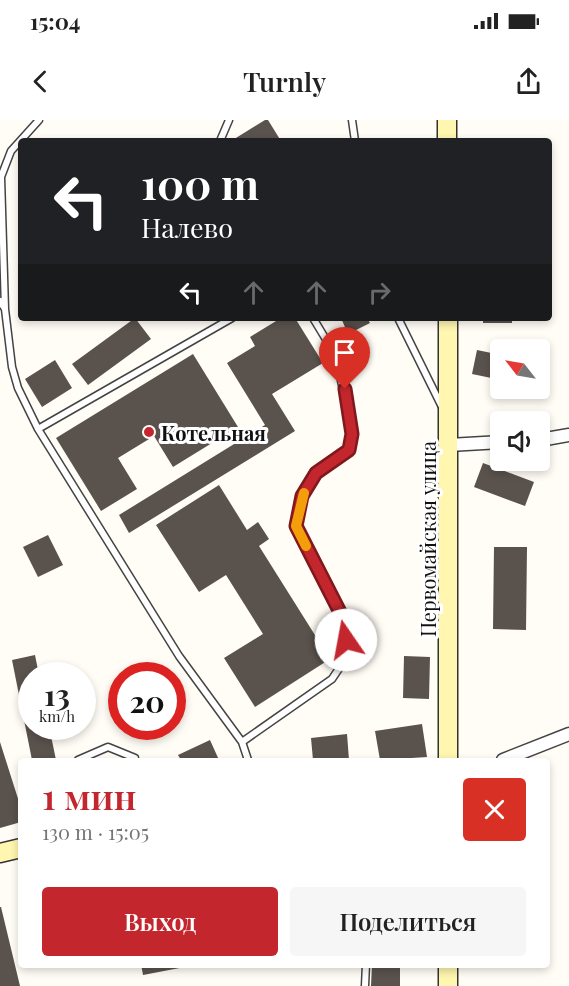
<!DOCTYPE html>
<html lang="ru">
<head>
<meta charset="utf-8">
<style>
	:root { --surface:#fff; --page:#f6f6f6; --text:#222; --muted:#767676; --accent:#c4262e }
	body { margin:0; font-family:"Playfair Display",serif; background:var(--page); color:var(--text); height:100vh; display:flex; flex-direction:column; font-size:22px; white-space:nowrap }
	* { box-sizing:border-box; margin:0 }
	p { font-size:20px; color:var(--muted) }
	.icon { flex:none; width:33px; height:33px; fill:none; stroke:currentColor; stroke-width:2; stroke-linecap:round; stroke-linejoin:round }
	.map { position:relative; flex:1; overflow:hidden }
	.side { position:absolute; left:18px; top:638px; width:532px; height:210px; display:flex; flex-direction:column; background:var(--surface); border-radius:6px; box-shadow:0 3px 9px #0003 }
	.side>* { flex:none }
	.hud { position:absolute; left:18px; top:18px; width:534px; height:183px; border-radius:6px; box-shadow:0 3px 9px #0003; background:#202124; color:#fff; overflow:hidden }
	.needle { width:39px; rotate:301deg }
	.tools { position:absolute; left:490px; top:219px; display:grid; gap:12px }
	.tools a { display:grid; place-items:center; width:60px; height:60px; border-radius:6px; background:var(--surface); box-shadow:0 3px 9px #0003; font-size:30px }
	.speed { position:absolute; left:18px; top:542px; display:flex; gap:12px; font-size:30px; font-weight:700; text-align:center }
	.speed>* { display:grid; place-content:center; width:78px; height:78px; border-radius:50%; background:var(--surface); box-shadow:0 3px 9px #0003; line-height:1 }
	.speed small { font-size:15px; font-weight:400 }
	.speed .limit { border:9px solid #d22; background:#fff; color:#111 }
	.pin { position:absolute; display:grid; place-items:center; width:51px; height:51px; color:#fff; margin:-62px -26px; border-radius:50% 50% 50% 0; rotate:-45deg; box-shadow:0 0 6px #0007 }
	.pin .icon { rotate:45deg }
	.me { position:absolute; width:66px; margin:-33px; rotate:348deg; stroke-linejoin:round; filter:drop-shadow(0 0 4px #0008) }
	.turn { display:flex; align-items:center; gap:21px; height:126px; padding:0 24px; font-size:27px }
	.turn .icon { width:78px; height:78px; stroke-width:2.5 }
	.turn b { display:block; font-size:42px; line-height:51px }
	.lanes { display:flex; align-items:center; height:57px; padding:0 24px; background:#0003; justify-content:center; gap:30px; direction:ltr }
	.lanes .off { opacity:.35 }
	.round { display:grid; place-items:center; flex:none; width:63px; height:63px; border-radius:6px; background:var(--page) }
	.overview { display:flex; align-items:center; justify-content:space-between; height:102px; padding:0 24px }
	h1 { font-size:36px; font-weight:600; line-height:45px; color:var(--accent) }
	.button { display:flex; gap:12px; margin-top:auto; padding:12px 24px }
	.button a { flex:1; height:69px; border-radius:6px; background:var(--accent); color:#fff; font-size:24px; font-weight:600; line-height:69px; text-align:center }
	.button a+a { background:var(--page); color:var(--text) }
	.status { display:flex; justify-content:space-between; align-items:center; height:42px; padding:0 30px; background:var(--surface); direction:ltr }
	.status svg { height:16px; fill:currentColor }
	header { display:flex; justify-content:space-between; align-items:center; height:78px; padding:0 24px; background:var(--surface); font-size:27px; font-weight:600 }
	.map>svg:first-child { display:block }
</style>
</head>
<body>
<div class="status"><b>15:04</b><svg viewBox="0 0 49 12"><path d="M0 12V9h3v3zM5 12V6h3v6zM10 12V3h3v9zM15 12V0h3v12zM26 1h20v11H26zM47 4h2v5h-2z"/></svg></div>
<header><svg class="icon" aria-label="back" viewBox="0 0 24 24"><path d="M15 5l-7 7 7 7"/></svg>Turnly<svg class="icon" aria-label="share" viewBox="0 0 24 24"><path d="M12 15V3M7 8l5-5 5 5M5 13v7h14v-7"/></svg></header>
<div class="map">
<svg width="569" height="866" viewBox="0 0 569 866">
	<rect width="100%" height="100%" fill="#fffdf5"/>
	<!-- building -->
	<path fill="#5a524d" d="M265,0h3l13,21h-50z
		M135,198l16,21 -63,46 -16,-21z
		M281,198h14l28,45 -51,31 23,37 -166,102 -10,-18 146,-90 -38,-62 28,-17 -5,-9z
		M341,198h26l3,5 -22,11z
		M483,198h29v5h-29z
		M477,230l24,5v25l-29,-6z
		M193,234l45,73 -65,40 -19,-31 -36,22 19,31 -36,22 -45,-73z
		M55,240l17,28 -30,19 -17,-28z
		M483,343l51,19 -9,24 -51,-19z
		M219,365l28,45 11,-8 11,17 -10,7 71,113 -75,48 -31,-49 39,-24 -37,-59 -27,17 -43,-67z
		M48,415l15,30 -25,12 -15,-30z
		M494,427h33l-1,83 -33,-1z
		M35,535l4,20h-7v51h17l7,34h-24l-20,-100z
		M404,536l26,1 -1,42 -26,-1z
		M422,604l5,33 -47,3 -5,-29z
		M347,614l2,26h-36l-2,-22z
		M210,620l9,20h-38l-3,-5z
		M0,622l21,66v14l-21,6z
		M0,787h1l19,79h-20z
		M141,844h49v2l-47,9z
		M372,844h28v22h-29z"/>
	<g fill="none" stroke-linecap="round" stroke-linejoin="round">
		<defs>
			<path id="lane" d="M352,0l3,21
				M220,21l9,-21
				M0,181l5,8 7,58 6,21 20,41
				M5,189l-4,-132 10,-26 28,-31
				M232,198l-194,111 141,227 63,86 6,18
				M398,198l46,93
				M242,622l90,-63 14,-21 -1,-36 -49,-96 6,-30 14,-23 33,-23 3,-16 -16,-78 -23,-38
				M78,640l30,-13 27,11v2
				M365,866l1,-22"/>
			<path id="street" d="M540,320l29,-5
				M449,325l52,-3
				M503,640l66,-26"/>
			<path id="secondary" d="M447,0v21
				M448,198v442
				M0,733l21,-5
				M448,844v22"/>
		</defs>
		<!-- lane casing -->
		<use href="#lane" stroke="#444" stroke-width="9"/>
		<!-- street casing -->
		<use href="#street" stroke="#444" stroke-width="15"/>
		<!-- secondary casing -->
		<use href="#secondary" stroke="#333" stroke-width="21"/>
		<!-- lane -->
		<use href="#lane" stroke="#fff" stroke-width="6"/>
		<!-- street -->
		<use href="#street" stroke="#fff" stroke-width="12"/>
		<!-- secondary -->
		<use href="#secondary" stroke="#fff6b0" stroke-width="18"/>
	</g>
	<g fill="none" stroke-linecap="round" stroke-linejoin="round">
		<defs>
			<path id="route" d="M345,269l7,45 -3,16 -33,23 -14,23 -6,30 49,96 1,18"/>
		</defs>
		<!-- route casing -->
		<use href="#route" stroke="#7f191e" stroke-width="15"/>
		<!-- route -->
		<use href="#route" stroke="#c4262e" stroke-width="10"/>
		<!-- slow -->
		<path stroke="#f59e0b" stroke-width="10" d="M304,373l-8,33 10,20"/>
	</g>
	<!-- markers -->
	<circle fill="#c4262e" stroke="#fff" stroke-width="2" cx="149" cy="312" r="6"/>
	<g text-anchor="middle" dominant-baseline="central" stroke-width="6" stroke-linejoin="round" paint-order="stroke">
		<!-- poi labels -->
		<g font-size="20" font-weight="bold" fill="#111" stroke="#fff" text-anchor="start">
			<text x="161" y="312">Котельная</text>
		</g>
		<!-- street labels -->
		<g font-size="20" fill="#111" stroke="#fff">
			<text transform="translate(427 419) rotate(-90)">Первомайская улица</text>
		</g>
	</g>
</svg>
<div class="tools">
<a><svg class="needle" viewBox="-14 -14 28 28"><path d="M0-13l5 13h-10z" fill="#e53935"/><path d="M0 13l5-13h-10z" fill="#767676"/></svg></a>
<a><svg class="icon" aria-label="sound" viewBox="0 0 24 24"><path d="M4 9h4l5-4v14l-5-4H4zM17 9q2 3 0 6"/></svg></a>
</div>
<div class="speed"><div>13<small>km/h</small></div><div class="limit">20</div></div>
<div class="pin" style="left:345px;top:269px;background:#d93025"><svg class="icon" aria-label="arrive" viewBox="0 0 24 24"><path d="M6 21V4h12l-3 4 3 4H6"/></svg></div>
<svg class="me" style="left:346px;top:520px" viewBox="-20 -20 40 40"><circle r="19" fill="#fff"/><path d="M0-13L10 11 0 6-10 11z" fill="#c4262e"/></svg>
<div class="hud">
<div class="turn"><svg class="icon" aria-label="left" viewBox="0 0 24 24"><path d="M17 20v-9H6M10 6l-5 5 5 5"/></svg><div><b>100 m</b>Налево</div></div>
<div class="lanes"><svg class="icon" aria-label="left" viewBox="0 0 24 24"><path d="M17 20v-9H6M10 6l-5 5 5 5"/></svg><svg class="icon off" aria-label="ahead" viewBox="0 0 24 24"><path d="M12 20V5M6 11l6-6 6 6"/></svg><svg class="icon off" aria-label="ahead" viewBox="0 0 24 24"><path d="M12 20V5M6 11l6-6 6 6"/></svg><svg class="icon off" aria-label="right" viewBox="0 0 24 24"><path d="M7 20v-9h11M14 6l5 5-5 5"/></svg></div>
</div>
<section class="side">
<div class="overview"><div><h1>1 мин</h1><p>130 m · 15:05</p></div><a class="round" style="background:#d93025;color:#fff"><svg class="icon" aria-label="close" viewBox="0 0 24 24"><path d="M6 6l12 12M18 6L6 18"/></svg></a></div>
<div class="button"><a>Выход</a><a>Поделиться</a></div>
</section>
</div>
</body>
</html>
